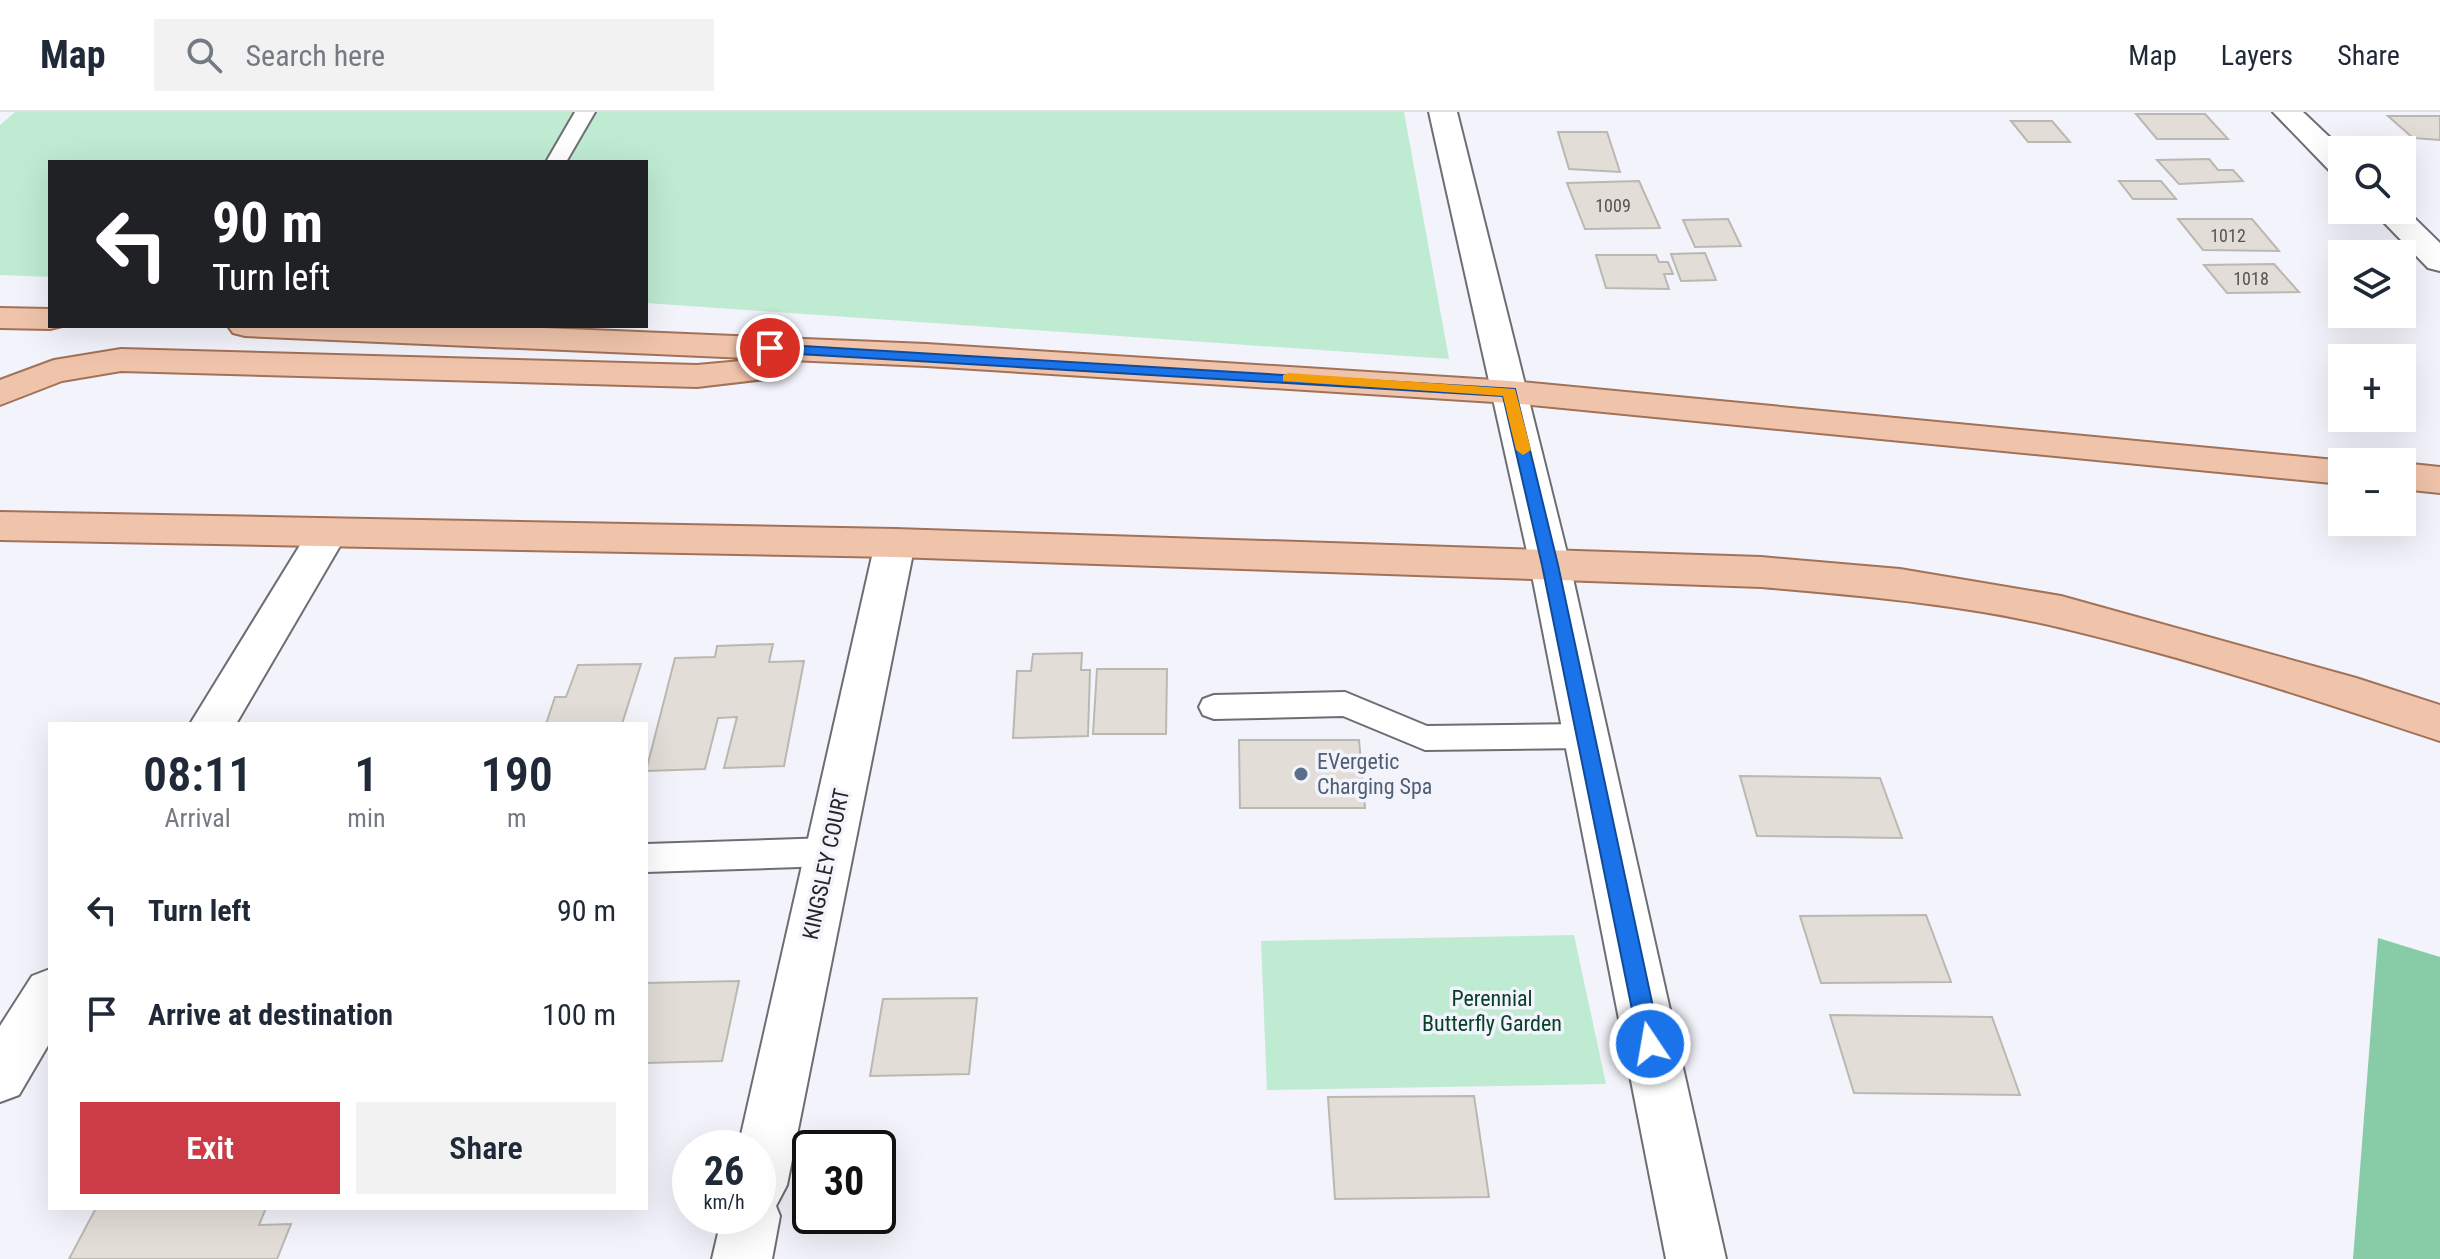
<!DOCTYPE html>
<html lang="en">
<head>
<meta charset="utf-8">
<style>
	:root { --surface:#fff; --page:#f2f2f3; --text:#1f2937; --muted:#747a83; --line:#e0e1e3; --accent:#cc3c46 }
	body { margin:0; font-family:"Roboto Condensed",sans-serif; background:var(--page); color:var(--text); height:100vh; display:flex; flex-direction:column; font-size:30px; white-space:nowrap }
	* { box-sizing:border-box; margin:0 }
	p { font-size:26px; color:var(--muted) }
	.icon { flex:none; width:44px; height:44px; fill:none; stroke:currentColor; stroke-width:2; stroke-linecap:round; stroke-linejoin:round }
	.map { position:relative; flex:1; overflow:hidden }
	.sheet { position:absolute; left:48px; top:610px; width:600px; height:488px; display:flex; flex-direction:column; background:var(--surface); border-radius:0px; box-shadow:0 8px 32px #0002 }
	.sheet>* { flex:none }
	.top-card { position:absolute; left:48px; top:48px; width:600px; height:168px; border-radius:0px; box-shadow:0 8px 32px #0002; background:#202124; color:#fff; overflow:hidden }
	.buttons { position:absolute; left:2328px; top:24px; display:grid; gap:16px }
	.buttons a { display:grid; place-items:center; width:88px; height:88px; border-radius:0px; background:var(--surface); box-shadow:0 8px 32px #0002; font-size:40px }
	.speed { position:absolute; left:672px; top:1018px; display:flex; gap:16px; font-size:40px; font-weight:700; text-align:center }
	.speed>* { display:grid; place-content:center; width:104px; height:104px; border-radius:50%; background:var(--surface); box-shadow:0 8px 32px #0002; line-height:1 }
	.speed small { font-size:20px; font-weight:400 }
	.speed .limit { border:4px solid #111; border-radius:12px; background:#fff; color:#111 }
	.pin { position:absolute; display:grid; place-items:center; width:68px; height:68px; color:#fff; margin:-34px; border:4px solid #fff; border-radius:50%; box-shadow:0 2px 8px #0007 }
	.me { position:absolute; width:88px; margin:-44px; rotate:348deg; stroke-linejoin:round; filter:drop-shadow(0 0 6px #0008) }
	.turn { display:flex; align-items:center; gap:28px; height:168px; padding:0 32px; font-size:36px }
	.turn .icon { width:104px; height:104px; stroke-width:2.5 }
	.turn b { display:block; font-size:56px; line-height:68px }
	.eta { display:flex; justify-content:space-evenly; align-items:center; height:136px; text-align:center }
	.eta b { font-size:48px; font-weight:600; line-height:56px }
	.action { display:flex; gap:16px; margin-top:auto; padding:16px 32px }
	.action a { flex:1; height:92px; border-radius:0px; background:var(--accent); color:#fff; font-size:32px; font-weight:600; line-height:92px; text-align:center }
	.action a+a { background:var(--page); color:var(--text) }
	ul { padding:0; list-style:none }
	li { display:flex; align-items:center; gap:24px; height:104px; padding:0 32px }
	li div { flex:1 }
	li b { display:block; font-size:30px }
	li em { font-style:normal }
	header { display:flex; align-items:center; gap:48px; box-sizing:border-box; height:112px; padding:0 40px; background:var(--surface); border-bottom:2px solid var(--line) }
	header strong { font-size:38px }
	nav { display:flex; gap:44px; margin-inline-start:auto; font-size:28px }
	.search { width:560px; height:72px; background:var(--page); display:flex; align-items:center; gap:20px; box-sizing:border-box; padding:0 28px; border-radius:0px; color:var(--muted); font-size:30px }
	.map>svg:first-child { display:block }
</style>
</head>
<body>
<header>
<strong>Map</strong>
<div class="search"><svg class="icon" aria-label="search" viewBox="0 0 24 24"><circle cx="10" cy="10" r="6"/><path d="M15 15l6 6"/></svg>Search here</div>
<nav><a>Map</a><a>Layers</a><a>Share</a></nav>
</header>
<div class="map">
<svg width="2440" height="1147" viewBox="0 0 2440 1147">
	<rect width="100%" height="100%" fill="#f3f3fb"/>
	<!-- green -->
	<path fill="#bfebd3" d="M15,0h1389l45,247 -803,-56v-141h-596v115l-50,-2v-150z
		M1574,823l32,149 -339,6 -6,-149z"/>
	<!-- forest -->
	<path fill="#87cba7" d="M2378,826l62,19v302h-87z"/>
	<!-- building -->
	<path fill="#e2ded7" stroke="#bbb7b1" stroke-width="2" d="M2136,2h69l23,25h-71z
		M2388,4h52v24l-27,-2z
		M2011,9h41l18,21h-42z
		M1558,20h49l13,40 -51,-3z
		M2209,47l9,11h15l10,11 -64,3 -22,-24z
		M1639,69l21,47 -75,1 -18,-46z
		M2119,69h42l15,18h-43z
		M1728,107l13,27 -46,1 -12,-27z
		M2178,107h74l27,32 -76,-1z
		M1705,141l11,27 -35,1 -10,-27z
		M1596,143h60l3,7h9l5,12h-9l5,15 -63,-1z
		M2274,152l25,28 -72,1 -23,-28z
		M773,532l-4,18 35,-1 -20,105 -60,2 13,-51 -19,1 -13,51 -59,2 29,-113 40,-1 2,-11z
		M1082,541l-1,17h9l-2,66 -75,2 4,-67h14l2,-17z
		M641,552l-19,60h-76l9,-27h11l12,-32z
		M1097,557h70l-1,65h-73z
		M1239,628h120l6,68h-125z
		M1740,664l140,2 22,60 -145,-2z
		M1926,803l25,67 -130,1 -21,-67z
		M739,869l-17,80 -76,2v-80z
		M977,886l-8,76 -99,2 13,-77z
		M1830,903l162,2 28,78 -166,-2z
		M1474,984l15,101 -154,2 -7,-102z
		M96,1096h170l-7,17 32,-1 -14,35h-208z"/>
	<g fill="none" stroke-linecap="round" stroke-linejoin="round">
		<defs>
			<path id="service" d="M575,0h20l-29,50h-20z
				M1345,580l82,34 158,-2 11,3 4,9 -4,9 -11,3 -160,2 -82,-34 -129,3 -11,-4 -4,-8 4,-8 11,-4z
				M829,726l12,4 5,10 -5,10 -12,4 -183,6v-28z"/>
			<path id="minor" d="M2273,0h30l40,38 -1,25 -11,-3z
				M2402,94l38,37v28l-12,-3 -56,-58h30z
				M327,408l14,4 6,10 -111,190h-46l123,-200z
				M895,417l14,4 6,10 -128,642 -11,21 4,10 -8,43h-60l10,-43h36v-68h-20l137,-605 6,-10z
				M1550,438l14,5 6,10 156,694h-60l-136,-694 6,-10z
				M50,857v73l-31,53 -19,7v-76l32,-50z"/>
			<path id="tertiary" d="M1429,0h28l113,453 -6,10 -14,5 -14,-5 -6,-10z"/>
			<path id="primary" d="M0,196l50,1v17h12l-12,3 -50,-1z
				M228,214h265l433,18 584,37 846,81h-14v22l-832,-81 -584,-37 -681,-30 -12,-3z
				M121,237l576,16 55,-5 13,3 5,8 -5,8 -68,8 -576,-16 -59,10 -62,24v-25l54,-20z
				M2402,351l38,4v26l-38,-4z
				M0,400l895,17 866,28 139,12 161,27 295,82 84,27v36c-124,-41 -251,-83 -378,-113 -99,-24 -200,-32 -301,-41l-866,-30 -895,-17z"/>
		</defs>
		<!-- service casing -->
		<use href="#service" stroke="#6d6e74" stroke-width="4"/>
		<!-- minor casing -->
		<use href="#minor" stroke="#6d6e74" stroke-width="4"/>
		<!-- tertiary casing -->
		<use href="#tertiary" stroke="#6d6e74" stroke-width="4"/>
		<!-- primary casing -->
		<use href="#primary" stroke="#a27258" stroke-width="4"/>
		<!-- service -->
		<use href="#service" fill="#fff" fill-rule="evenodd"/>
		<!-- minor -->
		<use href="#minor" fill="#fff" fill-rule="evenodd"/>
		<!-- tertiary -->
		<use href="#tertiary" fill="#fff" fill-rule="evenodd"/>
		<!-- primary -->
		<use href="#primary" fill="#f0c4ab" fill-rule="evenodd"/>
	</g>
	<!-- route -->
	<path fill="#1a73e8" stroke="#114b97" stroke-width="2" d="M770,232l745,45 43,176 103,479 -3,7 -8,3 -8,-3 -3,-7 -97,-479 -39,-169 -738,-44 -2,-4z"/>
	<!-- slow -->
	<path fill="#f59e0b" d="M1289,261l226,16 16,61 -8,5 -7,-5 -13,-54 -220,-15v-6z"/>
	<!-- markers -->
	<circle fill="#5c6f8a" stroke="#f3f3fb" stroke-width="3" cx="1301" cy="662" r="8"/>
	<g text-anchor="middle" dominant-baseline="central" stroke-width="7" stroke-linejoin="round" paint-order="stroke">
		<!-- number labels -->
		<g font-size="18" fill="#545353">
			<text x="1613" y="93">1009</text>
			<text x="2228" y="123">1012</text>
			<text x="2251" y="166">1018</text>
		</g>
		<!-- service labels -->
		<g font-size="22" fill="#4e5e75" stroke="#f3f3fb" text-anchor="start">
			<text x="1317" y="649">EVergetic<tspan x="1317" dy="25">Charging Spa</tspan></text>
		</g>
		<!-- street labels -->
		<g font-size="22" fill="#252527" stroke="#f3f3fb">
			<text transform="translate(826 752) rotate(-78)">KINGSLEY COURT</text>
		</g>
		<!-- park labels -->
		<g font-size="22" fill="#074029" stroke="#f3f3fb">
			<text x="1492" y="886">Perennial<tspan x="1492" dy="25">Butterfly Garden</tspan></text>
		</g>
	</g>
</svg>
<div class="buttons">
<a><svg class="icon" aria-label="search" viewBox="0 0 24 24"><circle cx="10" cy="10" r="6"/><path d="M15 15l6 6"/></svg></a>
<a><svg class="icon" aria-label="layers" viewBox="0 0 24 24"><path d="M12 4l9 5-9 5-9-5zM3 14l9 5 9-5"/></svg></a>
<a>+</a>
<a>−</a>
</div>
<div class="speed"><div>26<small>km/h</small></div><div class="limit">30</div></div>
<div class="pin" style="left:770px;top:236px;background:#d93025"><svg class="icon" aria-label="arrive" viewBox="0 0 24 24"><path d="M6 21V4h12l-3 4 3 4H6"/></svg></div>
<svg class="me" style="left:1650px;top:932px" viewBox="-20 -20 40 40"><circle r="17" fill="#1a73e8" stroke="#fff" stroke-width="3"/><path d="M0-11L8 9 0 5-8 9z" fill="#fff"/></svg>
<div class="top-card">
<div class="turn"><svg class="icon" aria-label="left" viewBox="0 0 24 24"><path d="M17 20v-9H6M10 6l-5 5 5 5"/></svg><div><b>90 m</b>Turn left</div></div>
</div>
<section class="sheet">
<div class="eta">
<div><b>08:11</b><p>Arrival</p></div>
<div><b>1</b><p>min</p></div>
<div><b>190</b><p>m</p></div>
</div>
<ul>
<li><svg class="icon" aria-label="left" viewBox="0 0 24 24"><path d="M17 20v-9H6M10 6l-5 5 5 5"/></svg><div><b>Turn left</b></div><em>90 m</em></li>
<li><svg class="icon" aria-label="arrive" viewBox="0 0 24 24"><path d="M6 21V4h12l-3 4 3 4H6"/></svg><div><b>Arrive at destination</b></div><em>100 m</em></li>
</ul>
<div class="action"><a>Exit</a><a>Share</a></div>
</section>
</div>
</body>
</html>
